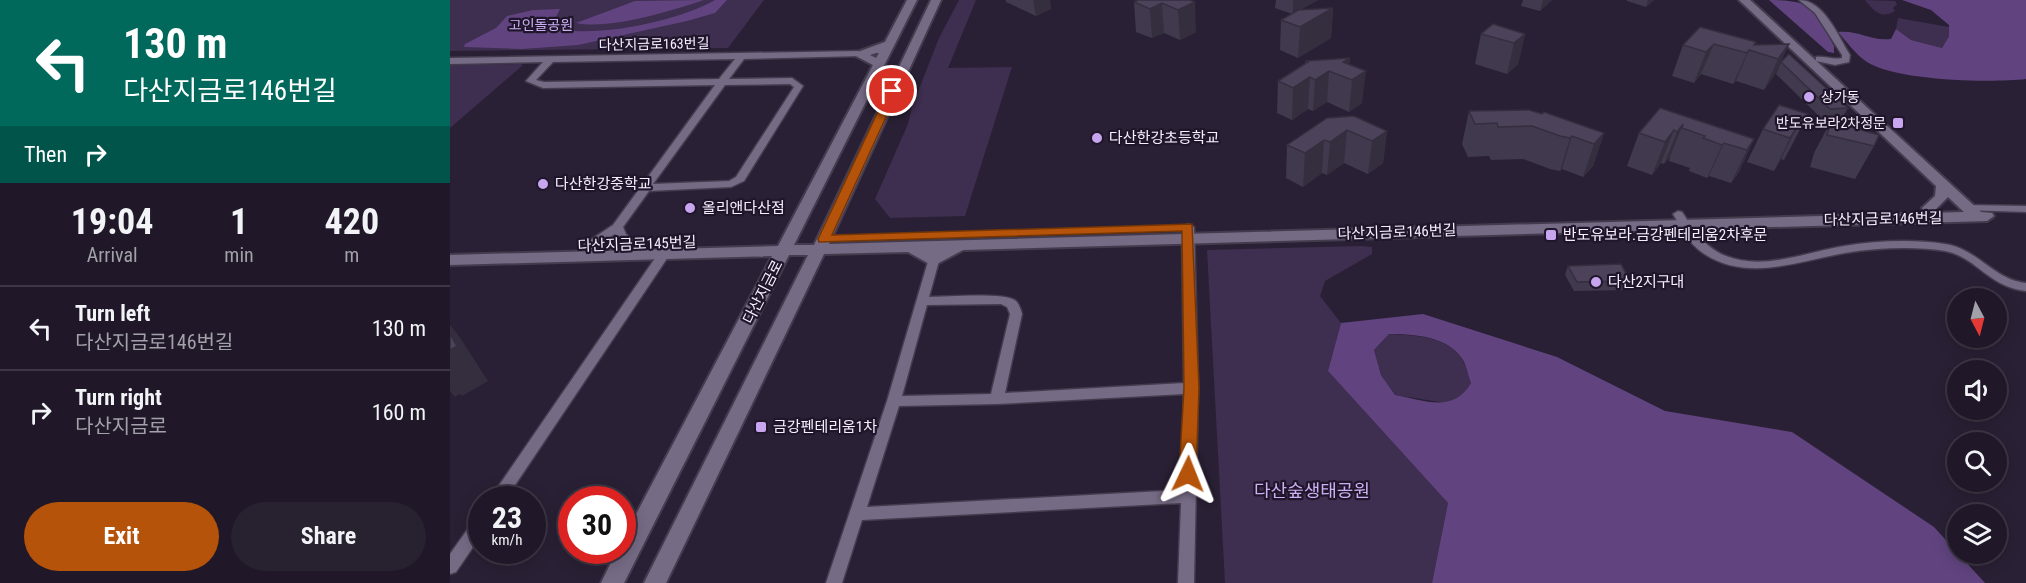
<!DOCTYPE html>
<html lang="en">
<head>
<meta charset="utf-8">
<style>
	:root { --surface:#201828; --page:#282130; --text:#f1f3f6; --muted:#a2a0a8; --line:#3d3745; --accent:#b45309 }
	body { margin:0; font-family:"Roboto Condensed","Noto Sans KR",sans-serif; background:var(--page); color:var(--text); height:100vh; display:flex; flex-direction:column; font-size:22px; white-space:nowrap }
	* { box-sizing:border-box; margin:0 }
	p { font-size:20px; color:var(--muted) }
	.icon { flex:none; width:33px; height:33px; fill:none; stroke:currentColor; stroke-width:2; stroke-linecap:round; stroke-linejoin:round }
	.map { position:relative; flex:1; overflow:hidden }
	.sheet { display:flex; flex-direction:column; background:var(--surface); width:450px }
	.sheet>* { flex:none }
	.top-card { background:#00695c; color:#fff; overflow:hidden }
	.needle { width:39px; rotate:173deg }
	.fabs { position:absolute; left:1497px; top:288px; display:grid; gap:12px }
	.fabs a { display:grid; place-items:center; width:60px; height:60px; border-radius:50%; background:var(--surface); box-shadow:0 3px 15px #0003,0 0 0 2px var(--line); font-size:30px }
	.speed { position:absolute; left:18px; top:486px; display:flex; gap:12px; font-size:30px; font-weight:700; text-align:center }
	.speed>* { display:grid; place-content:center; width:78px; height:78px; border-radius:50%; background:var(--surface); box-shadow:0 3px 15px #0003,0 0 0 2px var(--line); line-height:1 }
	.speed small { font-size:15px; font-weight:400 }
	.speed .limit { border:9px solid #d22; background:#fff; color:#111 }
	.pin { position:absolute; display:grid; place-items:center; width:51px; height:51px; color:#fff; margin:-26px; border:3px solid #fff; border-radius:50%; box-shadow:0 2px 6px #0007 }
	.me { position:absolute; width:66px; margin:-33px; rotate:2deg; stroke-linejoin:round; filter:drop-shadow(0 0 4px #0008) }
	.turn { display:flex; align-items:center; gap:21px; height:126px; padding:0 24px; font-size:27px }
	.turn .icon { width:78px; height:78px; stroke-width:2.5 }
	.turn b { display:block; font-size:42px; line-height:51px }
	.then { display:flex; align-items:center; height:57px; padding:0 24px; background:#0003; gap:12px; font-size:22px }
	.eta { display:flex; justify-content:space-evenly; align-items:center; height:102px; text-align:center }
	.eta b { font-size:36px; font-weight:700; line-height:42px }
	.primary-button { display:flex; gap:12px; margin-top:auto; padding:12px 24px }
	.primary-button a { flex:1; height:69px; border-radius:36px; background:var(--accent); color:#fff; font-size:24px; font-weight:700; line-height:69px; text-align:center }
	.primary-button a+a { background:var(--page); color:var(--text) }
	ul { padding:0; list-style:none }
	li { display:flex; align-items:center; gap:18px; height:84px; padding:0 24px; border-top:2px solid var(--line) }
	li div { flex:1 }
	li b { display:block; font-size:22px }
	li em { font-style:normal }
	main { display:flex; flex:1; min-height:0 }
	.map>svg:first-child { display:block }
</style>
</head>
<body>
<main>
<section class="sheet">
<div class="top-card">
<div class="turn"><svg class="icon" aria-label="left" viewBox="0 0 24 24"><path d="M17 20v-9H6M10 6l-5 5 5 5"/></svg><div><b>130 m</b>다산지금로146번길</div></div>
<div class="then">Then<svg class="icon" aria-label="right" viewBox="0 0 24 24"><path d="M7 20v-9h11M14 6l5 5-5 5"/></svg></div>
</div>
<div class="eta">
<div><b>19:04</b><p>Arrival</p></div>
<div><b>1</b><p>min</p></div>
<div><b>420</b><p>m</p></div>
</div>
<ul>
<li><svg class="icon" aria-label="left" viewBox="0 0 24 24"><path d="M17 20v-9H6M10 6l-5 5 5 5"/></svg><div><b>Turn left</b><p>다산지금로146번길</p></div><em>130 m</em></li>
<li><svg class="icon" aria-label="right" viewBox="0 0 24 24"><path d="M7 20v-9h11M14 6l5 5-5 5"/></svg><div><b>Turn right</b><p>다산지금로</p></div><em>160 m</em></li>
</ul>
<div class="primary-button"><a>Exit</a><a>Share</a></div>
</section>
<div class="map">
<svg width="1576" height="583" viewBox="0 0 1576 583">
	<rect width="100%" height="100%" fill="#2a2035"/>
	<!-- green -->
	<path fill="#3e2e4f" d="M0,0h314l-36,48 -278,3z
		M509,0h17l-28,68 64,-1 -47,149 -75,2 -15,-19 33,-75 4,-17 27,-69z
		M1415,0l30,1 2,3 -4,4 2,3c-14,9 -22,-1 -30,-11z
		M1448,18l51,9v9l-7,12 -31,-8 -15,-11z
		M70,64l3,1 -73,63v-63z
		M911,246l11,1v7l-47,27 -5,15 21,27 -13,48 120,132 -16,80h-207l-18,-333z
		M939,334c25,1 60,2 74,27 4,6 5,15 8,22l-9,14 -16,6 -51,-8 -14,-20 -7,-25z"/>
	<!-- forest -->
	<path fill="#61447f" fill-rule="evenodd" d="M254,0c-33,11 -94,30 -128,23l59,-22z
		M265,0h12l-12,13 -28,8 -109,24 -56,4 -58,-2 1,-3 31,-16 11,-12 26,-6 27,-1 -9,18c40,13 128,-6 164,-27z
		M1319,0c46,0 45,9 65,46v7l-6,-1z
		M1452,0h124v79c-36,4 -129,2 -159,-17 -11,-7 -21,-21 -29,-30 22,-2 30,9 53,7l5,-10 15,11 31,8 7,-12v-11l-18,-15z
		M973,314l134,43 108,54 127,21 142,95 51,56h-553l16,-80 -120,-132 13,-48zM939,334c25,0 59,2 74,26 4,7 5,16 8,23 -18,31 -47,17 -76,12l-14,-20 -7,-25z"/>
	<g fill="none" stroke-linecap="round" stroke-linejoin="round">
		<defs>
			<path id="minor" d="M1349,0c25,0 39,36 51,55l-1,7 -14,3 -19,-4v-4c9,-1 17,3 26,1v-3l-27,-42z
				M408,51l4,3 -1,2 -117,3 -15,20 63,-1 11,8 -59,95 -13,6 -82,4 -26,36 3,7 11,10 -2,3h-8l-12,-13 -25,16 -4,-1 -2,-3 2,-3 27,-18 102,-140 -172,3 -17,-7 17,-19 -93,2v-6zM285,59l-16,20 -175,3 -8,-2 17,-18zM340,84l4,3 -58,90 -7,4 -76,3 72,-99z
				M1518,205l58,1v6l-62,-2 -1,-2z
				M1228,211l4,1c12,18 23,36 44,44 37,15 81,-4 118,-10 32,-5 68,-7 101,-2 33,5 49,36 81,39v8c-38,-4 -49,-34 -81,-40 -32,-5 -68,-3 -100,2 -48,8 -97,30 -142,0 -14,-9 -22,-25 -30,-39z
				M738,224l6,3 4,161 -4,195h-16l3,-80 -319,17 -20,63h-16l61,-182 42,-143h8l2,3 -10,36c16,0 77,-5 87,4 3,3 5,9 6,13l-17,79 179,-10 -2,-156zM551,304l6,3 3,7 -19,80 -89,2 25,-91zM734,394l-3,96 -314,17 32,-101 98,-2z
				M214,250l4,1 2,3 -2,3 -163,243h-16l171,-249z
				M32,514v20l-26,38 -6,2v-20l27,-38z"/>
			<path id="tertiary" d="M457,0h10l-123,245h20l117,-245h10l-112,244 1135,-32 -16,-15 -14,14h-10l-2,-3 13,-12 1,-10 -197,-186h11l231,212 11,1 2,3 -7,5 -1024,29 -30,16 -25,-14 -84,2 -158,329h-22l164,-328h-19l-165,328h-23l16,-33h5v-9l150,-285 -322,9v-10l328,-9 95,-181 -21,-11 33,-12zM426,53h3l-3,5 -6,-3z"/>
		</defs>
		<!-- minor casing -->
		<use href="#minor" stroke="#443c4e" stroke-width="3"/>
		<!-- tertiary casing -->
		<use href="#tertiary" stroke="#443c4e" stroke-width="4"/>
		<!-- minor -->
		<use href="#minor" fill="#766b85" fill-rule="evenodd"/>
		<!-- tertiary -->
		<use href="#tertiary" fill="#766b85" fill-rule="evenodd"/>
	</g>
	<!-- wall -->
	<path fill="#41394d" d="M556,0h44l1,9 -15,7 -30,-14z
		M740,0l6,32 -16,8 -16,-7 -12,5 -16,-6 -2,-30z
		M826,0h42l-18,10 33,-2 -2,30 -33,20 -18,-8 1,-30 11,-6 -17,-6z
		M1073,0h29l-12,11 -19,-5z
		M1177,0h27l-8,7 -19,-6z
		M1031,34h44l-7,30 -11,10 -32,-10z
		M1306,42l-2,3 35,-1 -14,30 -11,16 -28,-9 -3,3 -32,-10 -7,9 -22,-7 11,-31z
		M900,58l-1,6 13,39 -13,9 -22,-10 -14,9 -5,-2 -16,11 -15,-7 1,-32 27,-17v-3z
		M1331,62l67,46 -7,12 -17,1 -48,-47z
		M1210,108l94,31 -15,33 -8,11 -22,-7 -2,2 -18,-7 1,-3 -21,-7 1,-4 -6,7 -3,-1 -9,12 -25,-9 12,-33z
		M1019,111l73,3 62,19 -11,33 -10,11 -21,-8 -2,2 -10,-2 -27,-10 -32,1 -2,-4 -21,1 -6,-13z
		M1358,114l-24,46 -3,-1 -7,12 -27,-9 16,-33z
		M877,118l60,13 -4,32 -15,11 -24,-11 -17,12 -5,-2 -19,14 -17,-9 1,-33z
		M1381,121l43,25 -19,33 -45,-12 4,-14z
		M1118,266l62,15 -3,9 -53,1 -9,-16z"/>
	<!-- shaded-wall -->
	<path fill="#352e3f" d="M583,0h17l1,9 -15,7z
		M843,0h25l-25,14z
		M1093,0h9l-12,11z
		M1198,0h6l-8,7z
		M745,2l1,30 -16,8 -2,-30z
		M712,3l2,30 -12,5 -2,-29z
		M883,8l-2,30 -33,20 2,-31z
		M1075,34l-7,30 -11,10 7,-31z
		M1264,44l-13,30 -7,9 12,-31z
		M1339,44l-14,30 -11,16 14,-31z
		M1299,50l-13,31 -3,3 14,-31z
		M900,58l-2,21 -5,-17z
		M879,71l-2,31 -14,9 2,-31z
		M916,71l-4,32 -13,9 3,-32z
		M860,77l-2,32 -16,11 1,-32z
		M1358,114l-16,32 -8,14 17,-32z
		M1233,124l-13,33 -6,7 13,-32z
		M1347,127l-16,32 -7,12 16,-33z
		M897,130l-3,33 -17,12 3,-33z
		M1224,130l-13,33 -9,12 13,-33z
		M937,131l-4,32 -15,11 4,-33z
		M1154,133l-11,33 -10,11 11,-33z
		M1122,136l-10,33 -2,2 10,-33z
		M1304,139l-15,33 -8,11 16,-33z
		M874,140l-2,33 -19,14 2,-34z
		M1274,143l-15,33 -2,2 15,-33z
		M0,325l9,11 29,45 -26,15 -2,-2 -5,3 -5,-6z"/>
	<!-- building -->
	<path fill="#4c425a" stroke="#352e3f" stroke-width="1.5" d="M688,0h52l5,2 -17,8 -16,-7 -12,6 -16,-7z
		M883,8l-33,19 -19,-7 17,-10z
		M1043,24l32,10 -11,9 -33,-9z
		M1250,27l56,15 -2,3 35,-1 -11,15 -29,-9 -2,3 -33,-9 -8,8 -23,-7z
		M1339,54l59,54 -18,1 -49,-47z
		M900,58l-7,4 23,9 -14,9 -23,-9 -14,9 -5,-3 -17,11 -15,-7 30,-19 -3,-1z
		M1329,105l29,9 -7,14 -4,-1 -7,11 -27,-9z
		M1210,108l94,31 -7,11 -23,-7 -2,2 -19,-7 2,-2 -23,-8 1,-4 -6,8 -3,-2 -9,12 -26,-9z
		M1079,110l13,4 2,-2 60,21 -10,11 -22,-8 -2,2 -10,-2 -28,-10 -34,1 -1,-4 -22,1 -6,-13z
		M904,116l33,15 -15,10 -25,-11 -17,12 -6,-2 -19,13 -18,-8 40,-27z
		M1381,121l48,14 -5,11 -47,-11z
		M1171,264l9,17 -53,1 -9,-16z
		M0,334l7,12 -7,4z"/>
	<!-- route -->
	<path fill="#b45309" stroke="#753606" stroke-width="1.5" d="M439,88l9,3 -66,144 360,-11 7,164 -3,86 -3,5 -5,2 -6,-2 -3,-5 5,-86 -2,-157 -363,11 -1,-3z"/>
	<!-- markers -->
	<g fill="#c8a6ef" stroke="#20162b" stroke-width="2">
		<circle cx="1359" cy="97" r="6"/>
		<rect x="1442" y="117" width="12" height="12" rx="3"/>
		<circle cx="647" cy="138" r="6"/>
		<circle cx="93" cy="184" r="6"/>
		<circle cx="240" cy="208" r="6"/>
		<rect x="1095" y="229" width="12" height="12" rx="3"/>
		<circle cx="1146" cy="282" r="6"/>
		<rect x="305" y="421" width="12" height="12" rx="3"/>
	</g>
	<g text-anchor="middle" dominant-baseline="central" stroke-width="4.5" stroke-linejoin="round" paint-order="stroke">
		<!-- far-park labels -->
		<g font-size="14" fill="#cfaff4" stroke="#20162b">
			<text x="91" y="25">고인돌공원</text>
		</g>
		<!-- far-street labels -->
		<g font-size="14" fill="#f6effe" stroke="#20162b">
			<text transform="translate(204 44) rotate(-1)">다산지금로163번길</text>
		</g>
		<!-- far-poi labels -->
		<g font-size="14" fill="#f6effe" stroke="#20162b" text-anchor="start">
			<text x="1371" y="97">상가동</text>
			<text x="1436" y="123" text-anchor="end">반도유보라2차정문</text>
		</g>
		<!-- poi labels -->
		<g font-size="15" fill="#f6effe" stroke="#20162b" text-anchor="start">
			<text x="659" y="138">다산한강초등학교</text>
			<text x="105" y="184">다산한강중학교</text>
			<text x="252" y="208">올리앤다산점</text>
			<text x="1113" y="235">반도유보라.금강펜테리움2차후문</text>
			<text x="1158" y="282">다산2지구대</text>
			<text x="323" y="427">금강펜테리움1차</text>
		</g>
		<!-- street labels -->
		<g font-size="15" fill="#f6effe" stroke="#20162b">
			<text transform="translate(1433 219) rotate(-1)">다산지금로146번길</text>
			<text transform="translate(947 232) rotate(-2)">다산지금로146번길</text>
			<text transform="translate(187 244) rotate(-2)">다산지금로145번길</text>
			<text transform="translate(313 292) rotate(-63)">다산지금로</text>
		</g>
		<!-- near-park labels -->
		<g font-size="18" fill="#cfaff4" stroke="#20162b">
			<text x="862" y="490">다산숲생태공원</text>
		</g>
	</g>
</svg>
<div class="fabs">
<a><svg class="needle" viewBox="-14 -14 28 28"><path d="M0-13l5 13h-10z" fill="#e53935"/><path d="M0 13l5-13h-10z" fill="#a2a0a8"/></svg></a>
<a><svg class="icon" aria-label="sound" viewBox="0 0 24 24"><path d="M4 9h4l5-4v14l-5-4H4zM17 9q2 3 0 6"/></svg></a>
<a><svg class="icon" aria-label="search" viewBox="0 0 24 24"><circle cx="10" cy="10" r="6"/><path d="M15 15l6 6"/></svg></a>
<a><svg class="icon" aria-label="layers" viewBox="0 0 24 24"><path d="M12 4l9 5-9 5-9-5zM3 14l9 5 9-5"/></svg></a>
</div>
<div class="speed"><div>23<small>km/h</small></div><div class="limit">30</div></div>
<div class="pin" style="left:442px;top:91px;background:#d93025"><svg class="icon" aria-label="arrive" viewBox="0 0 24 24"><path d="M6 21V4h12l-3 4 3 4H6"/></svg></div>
<svg class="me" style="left:738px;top:474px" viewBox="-20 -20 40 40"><path d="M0-17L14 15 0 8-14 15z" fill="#b45309" stroke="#fff" stroke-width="4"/></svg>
</div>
</main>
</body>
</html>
